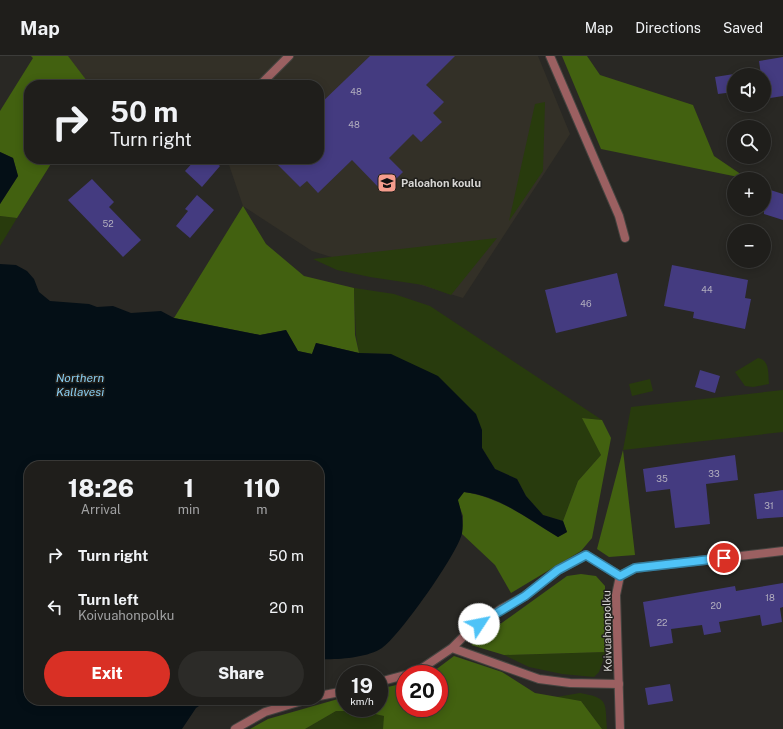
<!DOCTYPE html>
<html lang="en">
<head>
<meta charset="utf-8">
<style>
	:root { --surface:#1f1e1b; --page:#2c2b28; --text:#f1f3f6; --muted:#a1a2a3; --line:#3c3c3a; --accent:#d93025 }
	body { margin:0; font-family:"Public Sans",sans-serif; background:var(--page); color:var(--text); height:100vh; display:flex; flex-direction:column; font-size:15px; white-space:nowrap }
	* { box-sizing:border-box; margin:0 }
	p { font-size:13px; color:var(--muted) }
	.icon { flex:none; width:22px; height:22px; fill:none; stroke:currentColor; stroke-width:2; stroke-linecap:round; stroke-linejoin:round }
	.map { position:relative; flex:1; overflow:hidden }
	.sheet { position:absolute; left:24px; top:405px; width:300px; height:244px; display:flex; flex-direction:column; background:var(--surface); border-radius:16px; box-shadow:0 2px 10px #0003,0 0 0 1px var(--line) }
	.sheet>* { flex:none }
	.banner { position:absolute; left:24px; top:24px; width:300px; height:84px; border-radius:16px; box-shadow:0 2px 10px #0003,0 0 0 1px var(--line); background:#1f1e1b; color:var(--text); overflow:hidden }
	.tools { position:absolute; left:727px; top:12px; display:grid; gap:8px }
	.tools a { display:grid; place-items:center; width:44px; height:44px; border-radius:50%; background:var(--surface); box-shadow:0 2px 10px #0003,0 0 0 1px var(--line); font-size:20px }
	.speed { position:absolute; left:336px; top:609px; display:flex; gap:8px; font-size:20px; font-weight:700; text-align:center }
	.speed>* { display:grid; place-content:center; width:52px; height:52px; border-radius:50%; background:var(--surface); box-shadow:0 2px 10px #0003,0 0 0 1px var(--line); line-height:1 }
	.speed small { font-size:10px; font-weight:400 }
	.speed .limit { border:6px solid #d22; background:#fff; color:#111 }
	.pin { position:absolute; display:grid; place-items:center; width:34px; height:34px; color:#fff; margin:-17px; border:2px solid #fff; border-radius:50%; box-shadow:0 1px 4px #0007 }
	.me { position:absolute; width:44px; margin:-22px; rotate:56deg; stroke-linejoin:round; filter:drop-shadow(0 0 3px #0008) }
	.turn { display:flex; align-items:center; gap:14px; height:84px; padding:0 20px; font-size:18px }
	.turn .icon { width:52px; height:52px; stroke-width:2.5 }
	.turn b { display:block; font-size:28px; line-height:34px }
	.eta { display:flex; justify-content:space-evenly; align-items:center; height:68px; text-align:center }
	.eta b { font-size:24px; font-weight:800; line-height:28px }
	.primary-button { display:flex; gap:8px; margin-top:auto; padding:8px 20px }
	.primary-button a { flex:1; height:46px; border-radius:24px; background:var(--accent); color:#fff; font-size:16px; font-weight:800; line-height:46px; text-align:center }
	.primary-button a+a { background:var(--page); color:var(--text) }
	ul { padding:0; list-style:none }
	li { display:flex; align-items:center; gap:12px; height:52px; padding:0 20px }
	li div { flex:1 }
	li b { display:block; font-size:15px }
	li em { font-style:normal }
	header { display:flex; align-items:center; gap:24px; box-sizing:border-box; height:56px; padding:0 20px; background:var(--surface); border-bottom:1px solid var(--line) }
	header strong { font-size:19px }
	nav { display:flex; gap:22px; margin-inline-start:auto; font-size:14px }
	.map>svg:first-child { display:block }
</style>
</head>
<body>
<header>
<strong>Map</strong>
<nav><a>Map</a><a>Directions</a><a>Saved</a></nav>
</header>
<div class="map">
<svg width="783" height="673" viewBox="0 0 783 673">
	<rect width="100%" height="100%" fill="#292824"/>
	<!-- built -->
	<path fill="#333027" d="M31,0h507l32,78 -107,164 -151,-47 -69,-45 -16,-47h92v-74h-264z"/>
	<!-- green -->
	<path fill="#283b0d" d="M545,46l-2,69 -34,50 26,-117z
		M0,160l17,2 -17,28z
		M497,182l-46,57 -28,-10 -53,-8 -33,-7 -24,-11z
		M354,232l40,6 36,12 172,114 -19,-2 18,37 -23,26 -15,40 -20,-6 -17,-19 -9,-17 -22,-10 -13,-21v-18l-91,-76 -32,-1 -3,-18z
		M758,302c12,2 10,16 11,26l-16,3 -8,-1 -10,-14z
		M650,323l3,12 -21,5 -3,-12z
		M783,334v42l-160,18 8,-43z
		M606,596l-7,20 -5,5 -32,-3 -33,-7 -25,-12z
		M580,637c29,5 25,9 27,36h-5l-21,-28 -25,-4z
		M336,655h26l23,5 -2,13h-78z"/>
	<!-- forest -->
	<path fill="#426110" d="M31,0h37l22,29h-61v74h25l-37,59 -17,-2v-12l18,-28 -5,-18 -13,-6v-41l33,-53z
		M562,0h25l13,19 93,30 21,51 34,23 -147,-30z
		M243,150l23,38 38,32 50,12 1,47 4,18 -43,-10 -4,11 -14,-3 -12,-21 -26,5 -86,-17z
		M582,362l20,2 9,18 -19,100 -11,13 -70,42 -16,-28 -33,-31 1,-18 -6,-16 7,-8c36,5 64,27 94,45l9,-5 -4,-11 15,-40 23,-26z
		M623,394l12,105 -26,2 -12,-8z
		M581,518l15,2 9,10 1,66 -102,3 -33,-10 96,-69z
		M454,600l48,16 33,21 46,8 21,28h-219l1,-13 -22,-5h-26l-31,18h-55l18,-10 77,-22v11h34v-19l26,-6v25h34v-34h-9z"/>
	<!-- water -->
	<path fill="#040f16" d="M0,96l13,6 5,18 -18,28z
		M0,208l16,1 11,6 7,8 5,13 11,9 39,3 8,3 16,-1 18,7 30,-2 13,7 86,17 26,-5 12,21 14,3 4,-11 43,10 32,1 47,22 38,38 6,16v18l13,21 22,10 9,17 17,19 20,6 4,11 -9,5c-30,-18 -58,-41 -94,-45l-6,8c3,11 6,21 4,33 -3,19 -64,105 -80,115 -15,10 -46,12 -63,11v-193h-290v234h179l-12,8 -14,21h-182z"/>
	<!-- building -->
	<path fill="#443b80" d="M370,0h85l-29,29 18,17 -11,11 9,9 -21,20 -8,-8 -24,24 14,14 -20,20 -31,-32 -34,33 -11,-12 -7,6 -28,-28h47v-54z
		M783,1v39l-19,3v-24h-3l-2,-14z
		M734,18v18l-16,2 -3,-17z
		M196,103h16l8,7 -18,21 -17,-16z
		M92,123l22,23 -5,5 32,33 -18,17 -55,-57z
		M764,132l19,6v26l-19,-6z
		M197,139l17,15 -24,28 -14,-12 12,-15 -3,-2z
		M672,209l76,15 -3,18 6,1 -6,30 -52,-11 1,-6 -30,-6z
		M617,217l10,43 -71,17 -11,-43z
		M700,314l20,6 -5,17 -20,-6z
		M735,399l3,25 -32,4 4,40 -35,4 -5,-39 -24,3 -3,-23z
		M783,434v27l-26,2 -3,-25z
		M783,527v24l-3,1 2,14 -20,4 -2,-11 -41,7 2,10 -17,3 -2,-10 -31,4 2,14 -23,4 -7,-45 92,-16 1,5z
		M670,628l3,17 -25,4 -3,-17z"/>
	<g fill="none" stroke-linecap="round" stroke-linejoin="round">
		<defs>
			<path id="service" d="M550,0l69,160 6,22
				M260,29l29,-29
				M452,592l87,31 31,4 49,1
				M408,618l10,-3 34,-23 17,-17 32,-22 24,-13 33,-26 28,-15 34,21
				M379,626l26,-7
				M319,640l26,-5
				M235,673l30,-17 40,-12"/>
			<path id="minor" d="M620,673l-4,-134 4,-19 15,-8 148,-17"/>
		</defs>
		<!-- service casing -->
		<use href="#service" stroke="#454440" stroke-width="10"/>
		<!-- minor casing -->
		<use href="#minor" stroke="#454440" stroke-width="10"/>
		<!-- service -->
		<use href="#service" stroke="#9b6061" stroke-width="8"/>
		<!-- minor -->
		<use href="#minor" stroke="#9b6061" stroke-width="8"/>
	</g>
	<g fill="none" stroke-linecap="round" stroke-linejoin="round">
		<defs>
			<path id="route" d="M479,568l46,-28 33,-26 28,-15 34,21 15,-8 89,-10"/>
		</defs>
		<!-- route casing -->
		<use href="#route" stroke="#337fa1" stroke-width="10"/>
		<!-- route -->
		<use href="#route" stroke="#4fc3f7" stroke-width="7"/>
	</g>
	<!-- icons -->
	<defs>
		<symbol id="school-square" viewBox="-11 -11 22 22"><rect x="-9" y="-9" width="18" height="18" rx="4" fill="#f59d8d" stroke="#201f1b"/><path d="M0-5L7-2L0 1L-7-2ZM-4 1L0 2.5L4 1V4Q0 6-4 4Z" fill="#111"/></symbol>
	</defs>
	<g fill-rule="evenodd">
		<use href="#school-square" x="376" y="116" width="22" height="22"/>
	</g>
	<g text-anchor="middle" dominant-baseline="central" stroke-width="3" stroke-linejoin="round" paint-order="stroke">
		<!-- number labels -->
		<g font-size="9" fill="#b2aebe">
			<text x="356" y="35">48</text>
			<text x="354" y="68">48</text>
			<text x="108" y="167">52</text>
			<text x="707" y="233">44</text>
			<text x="586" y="247">46</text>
			<text x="714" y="417">33</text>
			<text x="662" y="422">35</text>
			<text x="769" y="449">31</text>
			<text x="770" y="541">18</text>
			<text x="716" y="549">20</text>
			<text x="662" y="566">22</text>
		</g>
		<!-- poi labels -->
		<g font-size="11" font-weight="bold" fill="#d6d5d3" stroke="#201f1b" text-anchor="start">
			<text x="401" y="127">Paloahon koulu</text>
		</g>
		<!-- street labels -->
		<g font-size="11" fill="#d6d5d3" stroke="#201f1b">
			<text transform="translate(607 575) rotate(-91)">Koivuahonpolku</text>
		</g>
		<!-- water labels -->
		<g font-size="12" font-style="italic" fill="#8acef2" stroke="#201f1b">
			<text x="80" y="322">Northern<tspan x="80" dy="14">Kallavesi</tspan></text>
		</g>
	</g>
</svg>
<div class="tools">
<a><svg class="icon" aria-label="sound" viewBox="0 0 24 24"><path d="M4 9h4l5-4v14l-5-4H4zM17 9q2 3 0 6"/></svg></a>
<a><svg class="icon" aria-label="search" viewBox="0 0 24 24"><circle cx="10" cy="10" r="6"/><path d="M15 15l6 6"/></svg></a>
<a>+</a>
<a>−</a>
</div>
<div class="speed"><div>19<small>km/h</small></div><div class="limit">20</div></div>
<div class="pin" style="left:724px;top:502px;background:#d93025"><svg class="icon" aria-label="arrive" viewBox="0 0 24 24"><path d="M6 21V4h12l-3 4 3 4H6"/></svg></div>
<svg class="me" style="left:479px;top:568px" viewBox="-20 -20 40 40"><circle r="19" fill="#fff"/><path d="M0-13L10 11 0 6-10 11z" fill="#4fc3f7"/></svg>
<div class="banner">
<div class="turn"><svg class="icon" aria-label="right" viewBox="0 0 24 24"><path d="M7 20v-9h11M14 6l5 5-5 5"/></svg><div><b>50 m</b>Turn right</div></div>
</div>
<section class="sheet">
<div class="eta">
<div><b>18:26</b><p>Arrival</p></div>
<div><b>1</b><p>min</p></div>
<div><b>110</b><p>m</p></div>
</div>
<ul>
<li><svg class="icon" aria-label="right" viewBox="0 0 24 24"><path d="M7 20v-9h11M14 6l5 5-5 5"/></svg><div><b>Turn right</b></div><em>50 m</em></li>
<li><svg class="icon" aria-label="left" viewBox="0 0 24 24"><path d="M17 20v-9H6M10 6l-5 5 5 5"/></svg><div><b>Turn left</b><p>Koivuahonpolku</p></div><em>20 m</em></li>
</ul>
<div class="primary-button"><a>Exit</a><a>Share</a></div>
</section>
</div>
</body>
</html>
